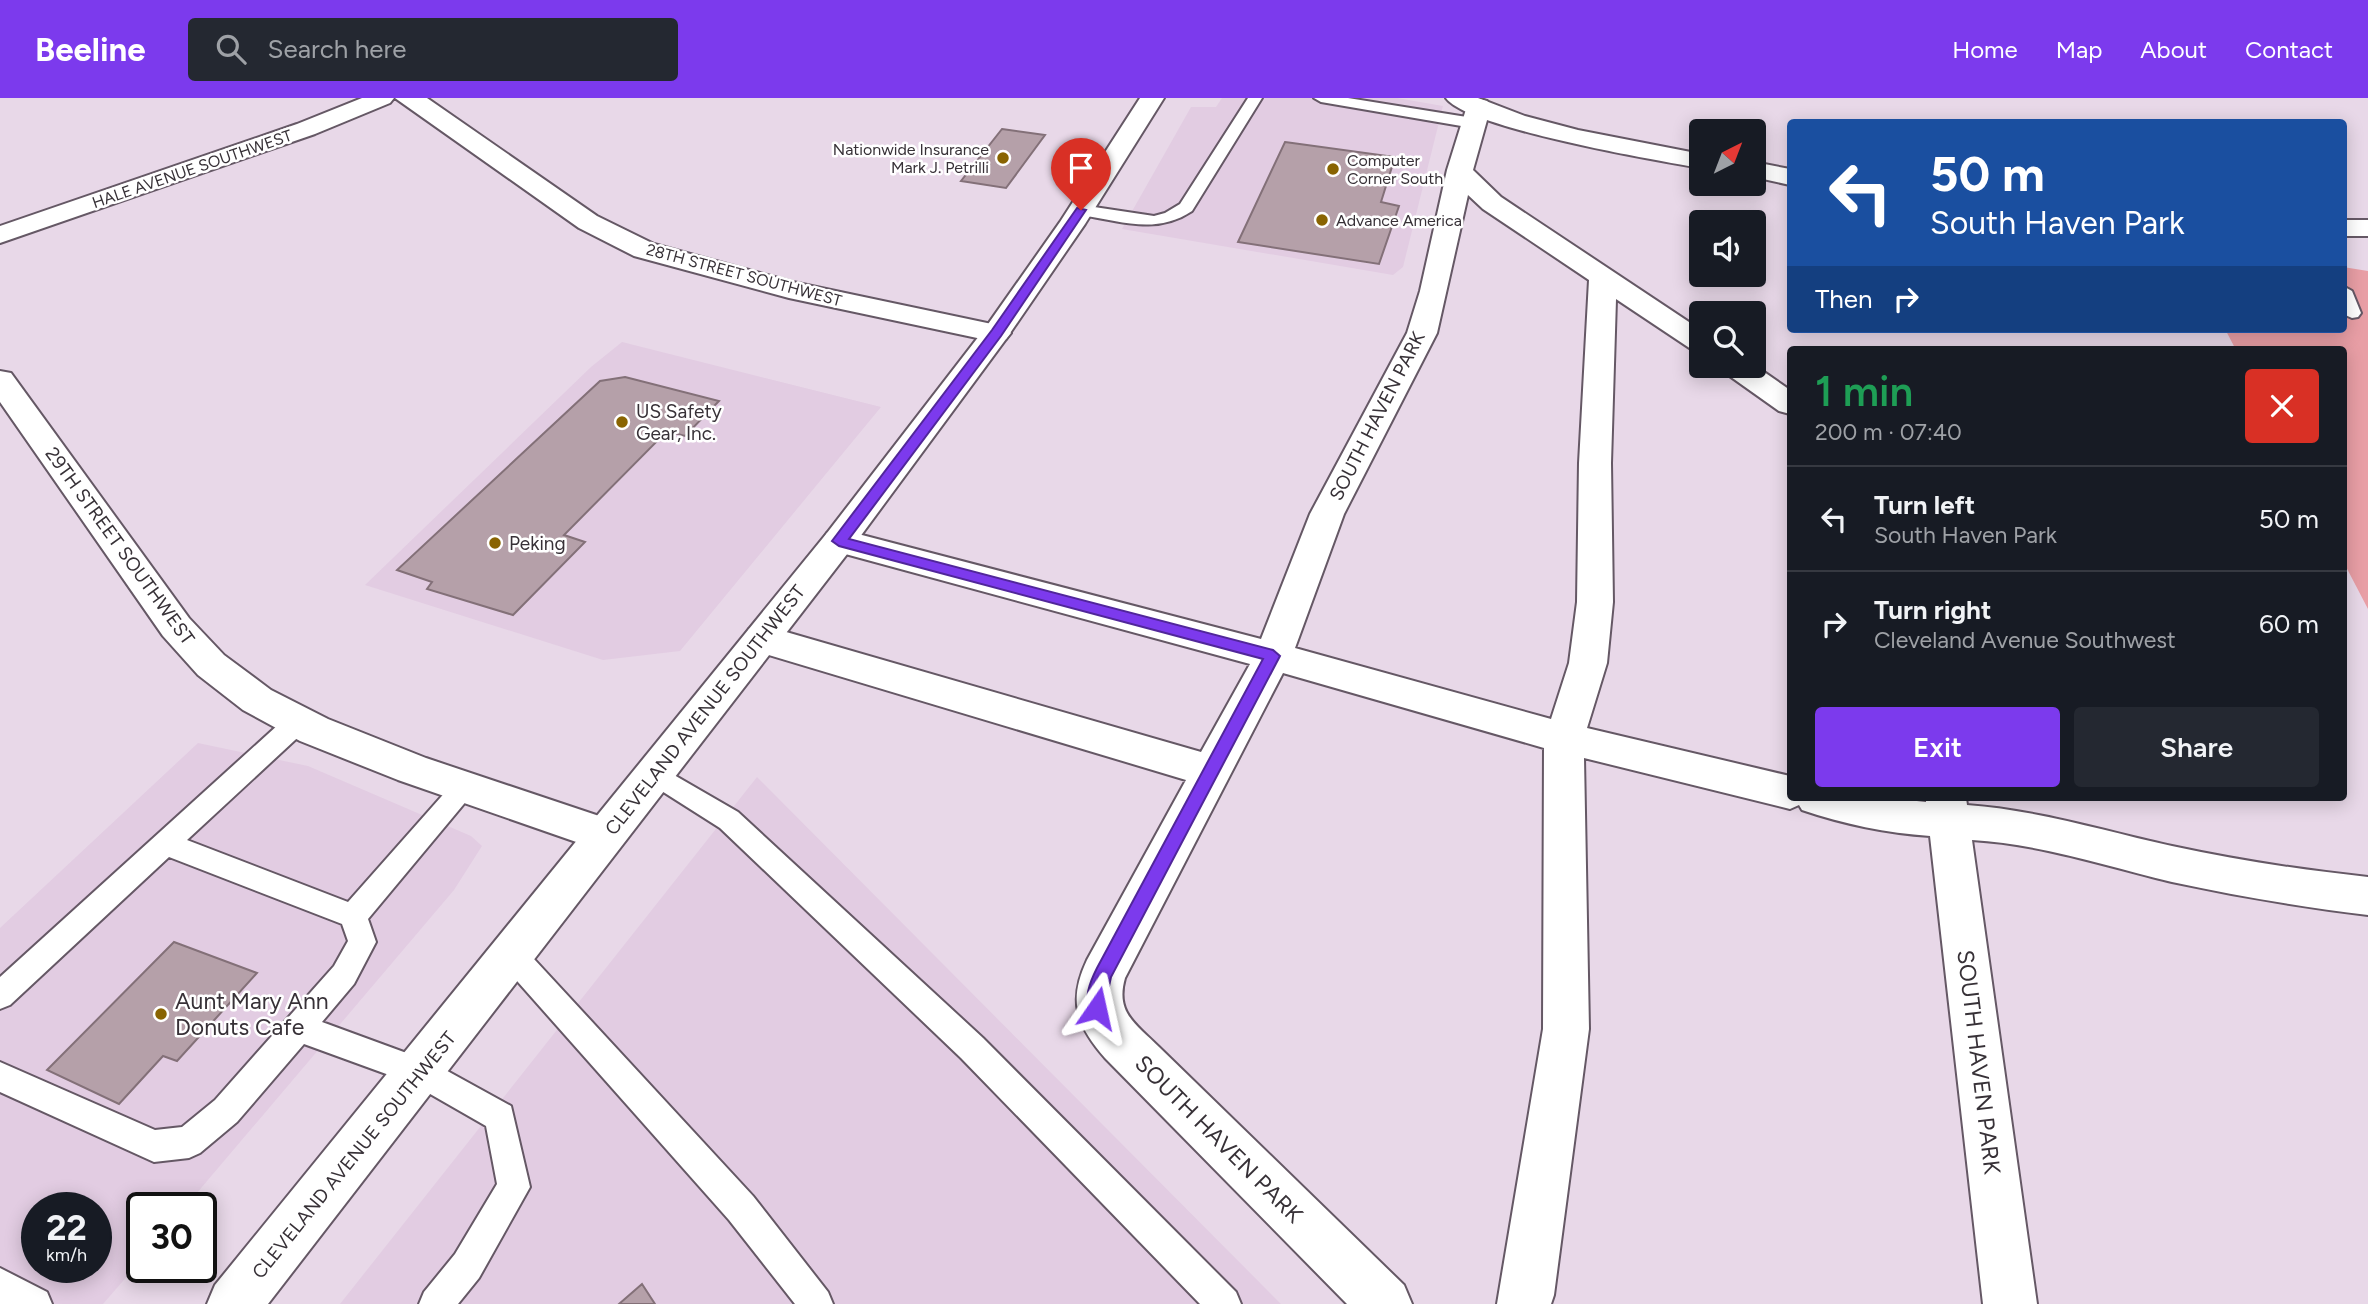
<!DOCTYPE html>
<html lang="en">
<head>
<meta charset="utf-8">
<style>
	:root { --surface:#171b24; --page:#242831; --text:#f1f3f6; --muted:#9ea1a6; --line:#363941; --accent:#7c3aed }
	body { margin:0; font-family:Figtree,sans-serif; background:var(--page); color:var(--text); height:100vh; display:flex; flex-direction:column; font-size:26px; white-space:nowrap }
	* { box-sizing:border-box; margin:0 }
	p { font-size:23px; color:var(--muted) }
	.icon { flex:none; width:38px; height:38px; fill:none; stroke:currentColor; stroke-width:2; stroke-linecap:round; stroke-linejoin:round }
	.map { position:relative; flex:1; overflow:hidden }
	.drawer { position:absolute; left:1787px; top:248px; width:560px; height:455px; display:flex; flex-direction:column; background:var(--surface); border-radius:7px; box-shadow:0 4px 18px #0003 }
	.drawer>* { flex:none }
	.top-card { position:absolute; left:1787px; top:21px; width:560px; height:214px; border-radius:7px; box-shadow:0 4px 18px #0003; background:#1a4fa0; color:#fff; overflow:hidden }
	.needle { width:46px; rotate:42deg }
	.buttons { position:absolute; left:1689px; top:21px; display:grid; gap:14px }
	.buttons a { display:grid; place-items:center; width:77px; height:77px; border-radius:7px; background:var(--surface); box-shadow:0 4px 18px #0003; font-size:35px }
	.speed { position:absolute; left:21px; top:1094px; display:flex; gap:14px; font-size:35px; font-weight:700; text-align:center }
	.speed>* { display:grid; place-content:center; width:91px; height:91px; border-radius:50%; background:var(--surface); box-shadow:0 4px 18px #0003; line-height:1 }
	.speed small { font-size:18px; font-weight:400 }
	.speed .limit { border:4px solid #111; border-radius:10px; background:#fff; color:#111 }
	.pin { position:absolute; display:grid; place-items:center; width:60px; height:60px; color:#fff; margin:-72px -30px; border-radius:50% 50% 50% 0; rotate:-45deg; box-shadow:0 0 7px #0007 }
	.pin .icon { rotate:45deg }
	.me { position:absolute; width:77px; margin:-38px; rotate:11deg; stroke-linejoin:round; filter:drop-shadow(0 0 5px #0008) }
	.turn { display:flex; align-items:center; gap:24px; height:147px; padding:0 28px; font-size:32px }
	.turn .icon { width:91px; height:91px; stroke-width:2.5 }
	.turn b { display:block; font-size:49px; line-height:60px }
	.then { display:flex; align-items:center; height:66px; padding:0 28px; background:#0003; gap:14px; font-size:26px }
	.round { display:grid; place-items:center; flex:none; width:74px; height:74px; border-radius:7px; background:var(--page) }
	.overview { display:flex; align-items:center; justify-content:space-between; height:119px; padding:0 28px }
	h1 { font-size:42px; font-weight:600; line-height:52px; color:#1e9e55 }
	.button { display:flex; gap:14px; margin-top:auto; padding:14px 28px }
	.button a { flex:1; height:80px; border-radius:7px; background:var(--accent); color:#fff; font-size:28px; font-weight:600; line-height:80px; text-align:center }
	.button a+a { background:var(--page); color:var(--text) }
	ul { padding:0; list-style:none }
	li { display:flex; align-items:center; gap:21px; height:105px; padding:0 28px; border-top:2px solid var(--line) }
	li div { flex:1 }
	li b { display:block; font-size:26px }
	li em { font-style:normal }
	header { display:flex; align-items:center; gap:42px; box-sizing:border-box; height:98px; padding:0 35px; background:var(--accent); color:#fff }
	header strong { font-size:33px }
	nav { display:flex; gap:38px; margin-inline-start:auto; font-size:24px }
	.search { width:490px; height:63px; background:var(--page); display:flex; align-items:center; gap:18px; box-sizing:border-box; padding:0 24px; border-radius:7px; color:var(--muted); font-size:26px }
	.map>svg:first-child { display:block }
</style>
</head>
<body>
<header>
<strong>Beeline</strong>
<div class="search"><svg class="icon" aria-label="search" viewBox="0 0 24 24"><circle cx="10" cy="10" r="6"/><path d="M15 15l6 6"/></svg>Search here</div>
<nav><a>Home</a><a>Map</a><a>About</a><a>Contact</a></nav>
</header>
<div class="map">
<svg width="2368" height="1206" viewBox="0 0 2368 1206">
	<rect width="100%" height="100%" fill="#e8d8e8"/>
	<!-- built -->
	<path fill="#e2cce2" fill-rule="evenodd" d="M1222,0h175l46,8 -40,161 -10,8 -271,-46 69,-122h25z
		M622,244l259,65 -201,244 -77,9 -238,-75 226,-218z
		M198,645l110,23 163,70 11,10 -28,44 -269,317 -43,1v51l-39,45h-103v-376zM37,1110h59v59h-59z
		M757,679l524,527h-941z"/>
	<!-- green -->
	<path fill="#e89ea5" d="M2343,169l25,4v338l-25,-48v-211h-107l-11,-21h118z"/>
	<!-- building -->
	<path fill="#b5a0a9" stroke="#837078" stroke-width="2" d="M1002,31l43,6 -39,53 -45,-7z
		M1285,44l110,15 -14,45 18,4 -20,58 -141,-22z
		M625,279l94,24 -34,35 -18,-5 -103,104 21,7 -72,73 -86,-26 5,-7 -35,-12 203,-189z
		M174,844l83,31 -80,88 -14,-5 -44,48 -72,-34z
		M642,1186l13,20h-36z"/>
	<g fill="none" stroke-linecap="round" stroke-linejoin="round">
		<defs>
			<path id="service" d="M1248,0h14l-70,113c-36,24 -71,10 -111,4l-8,-5 8,-5 73,11 11,-3 15,-9z
				M1314,0h34l125,20 8,5 -8,5 -152,-26z
				M2343,188l9,5 9,22 -3,4 -6,1 -9,-4z
				M299,613l9,3 3,7 -3,7 -121,112 161,62 108,-122 9,-3 9,3 4,7 -110,132 8,23 -22,42 -32,38 109,40 80,44 19,81 -51,91 -21,26h-39l5,-12 31,-38 42,-70 -11,-58 -75,-43 -107,-39 -67,78 -37,31 -11,5 -35,4 -154,-70v-30l155,68 27,-3 33,-27 119,-134 14,-25 -6,-17 -173,-67 -159,148 -10,4v-32l290,-263z
				M655,666l83,48 245,226 253,254 5,12h-41l-239,-246 -241,-230 -74,-47 -4,-7 4,-7z
				M512,844l10,4 231,250 75,96 5,12h-38l-66,-84 -227,-256 -4,-9 4,-9z
				M0,1170l47,24 5,12h-52z"/>
			<path id="minor" d="M362,0h32l-4,5 -75,31 -315,109v-17l297,-102z
				M395,0h32l170,118 57,28 139,38 213,45 5,6 -5,6 -10,3 -207,-44 -155,-42 -55,-28z
				M1479,1l8,2 4,5 -18,64 28,27 200,133v22l-10,-3 -75,-50 -5,164 2,139 -6,61 -20,65 203,48v22h99l37,4v-4h40l1,7c70,5 137,26 205,41 65,14 130,24 196,31v38c-66,-8 -131,-19 -196,-33 -66,-16 -132,-38 -200,-42l65,464h-54l-53,-468c-43,-3 -87,-12 -128,-26l-3,-5 -9,4 -206,-51 5,271 -35,266 -3,9h-54l46,-275 1,-281 -261,-75 -158,305c-10,35 11,46 34,69l245,238 8,19h-65l-242,-246c-29,-33 -37,-58 -18,-98l99,-180 -437,-131 -5,-10 5,-10 13,-4 439,127 49,-88 -423,-115 -5,-8 5,-8 12,-4 422,110 49,-125 97,-181 13,-42 27,-121 20,-64 4,-5zM1468,97l15,14 106,71 -10,183 -2,139 -8,61 -18,56 -256,-71 49,-134 93,-181z
				M1754,267l36,25v24l-11,-3 -55,-39 -4,-6z
				M0,273l11,2 178,245 35,37 47,35 57,29 98,39 194,65 6,12 -6,12 -15,5 -207,-72 -98,-39 -57,-31 -45,-35 -35,-39 -163,-234z"/>
			<path id="tertiary" d="M1446,0h32l47,18 53,14 123,24v14c-42,-7 -234,-40 -255,-70z
				M1754,64l36,7v16l-36,-8z
				M2343,122h25v16h-25z"/>
			<path id="primary" d="M1140,0h24l-79,126 -79,115 -155,210 -583,755h-61l8,-19 612,-752 159,-206 74,-105z"/>
		</defs>
		<!-- service casing -->
		<use href="#service" stroke="#655865" stroke-width="4"/>
		<!-- minor casing -->
		<use href="#minor" stroke="#655865" stroke-width="4"/>
		<!-- tertiary casing -->
		<use href="#tertiary" stroke="#655865" stroke-width="4"/>
		<!-- primary casing -->
		<use href="#primary" stroke="#655865" stroke-width="4"/>
		<!-- service -->
		<use href="#service" fill="#fff" fill-rule="evenodd"/>
		<!-- minor -->
		<use href="#minor" fill="#fff" fill-rule="evenodd"/>
		<!-- tertiary -->
		<use href="#tertiary" fill="#fff" fill-rule="evenodd"/>
		<!-- primary -->
		<use href="#primary" fill="#fff" fill-rule="evenodd"/>
	</g>
	<!-- route -->
	<path fill="#7c3aed" stroke="#51269a" stroke-width="2" d="M1077,110l9,2 -85,126 -152,203 424,111 7,6 -169,321 -8,37 -6,3 -7,-3c-7,-15 0,-32 7,-46l166,-309 -424,-113 -7,-5 160,-211z"/>
	<!-- markers -->
	<g fill="#896402" stroke="#fff" stroke-width="2.5">
		<circle cx="1003" cy="60" r="7"/>
		<circle cx="1333" cy="71" r="7"/>
		<circle cx="1322" cy="122" r="7"/>
		<circle cx="622" cy="324" r="7"/>
		<circle cx="495" cy="445" r="7"/>
		<circle cx="161" cy="916" r="7"/>
	</g>
	<g text-anchor="middle" dominant-baseline="central" stroke-width="5" stroke-linejoin="round" paint-order="stroke">
		<!-- far-poi labels -->
		<g font-size="16" fill="#373137" stroke="#fff" text-anchor="start">
			<text x="989" y="51" text-anchor="end">Nationwide Insurance<tspan x="989" dy="18">Mark J. Petrilli</tspan></text>
			<text x="1347" y="62">Computer<tspan x="1347" dy="18">Corner South</tspan></text>
			<text x="1336" y="122">Advance America</text>
		</g>
		<!-- far-street labels -->
		<g font-size="16" fill="#373137" stroke="#fff">
			<text transform="translate(192 71) rotate(-19)">HALE AVENUE SOUTHWEST</text>
			<text transform="translate(744 177) rotate(15)">28TH STREET SOUTHWEST</text>
		</g>
		<!-- poi labels -->
		<g font-size="19" fill="#373137" stroke="#fff" text-anchor="start">
			<text x="636" y="313">US Safety<tspan x="636" dy="22">Gear, Inc.</tspan></text>
			<text x="509" y="445">Peking</text>
		</g>
		<!-- street labels -->
		<g font-size="19" fill="#373137" stroke="#fff">
			<text transform="translate(1377 318) rotate(-63)">SOUTH HAVEN PARK</text>
			<text transform="translate(120 448) rotate(54)">29TH STREET SOUTHWEST</text>
			<text transform="translate(705 612) rotate(-52)">CLEVELAND AVENUE SOUTHWEST</text>
			<text transform="translate(354 1057) rotate(-51)">CLEVELAND AVENUE SOUTHWEST</text>
		</g>
		<!-- near-poi labels -->
		<g font-size="23" fill="#373137" stroke="#fff" text-anchor="start">
			<text x="175" y="903">Aunt Mary Ann<tspan x="175" dy="26">Donuts Cafe</tspan></text>
		</g>
		<!-- near-street labels -->
		<g font-size="23" fill="#373137" stroke="#fff">
			<text transform="translate(1979 964) rotate(83)">SOUTH HAVEN PARK</text>
			<text transform="translate(1219 1041) rotate(45)">SOUTH HAVEN PARK</text>
		</g>
	</g>
</svg>
<div class="buttons">
<a><svg class="needle" viewBox="-14 -14 28 28"><path d="M0-13l5 13h-10z" fill="#e53935"/><path d="M0 13l5-13h-10z" fill="#9ea1a6"/></svg></a>
<a><svg class="icon" aria-label="sound" viewBox="0 0 24 24"><path d="M4 9h4l5-4v14l-5-4H4zM17 9q2 3 0 6"/></svg></a>
<a><svg class="icon" aria-label="search" viewBox="0 0 24 24"><circle cx="10" cy="10" r="6"/><path d="M15 15l6 6"/></svg></a>
</div>
<div class="speed"><div>22<small>km/h</small></div><div class="limit">30</div></div>
<div class="pin" style="left:1081px;top:112px;background:#d93025"><svg class="icon" aria-label="arrive" viewBox="0 0 24 24"><path d="M6 21V4h12l-3 4 3 4H6"/></svg></div>
<svg class="me" style="left:1097px;top:910px" viewBox="-20 -20 40 40"><path d="M0-17L14 15 0 8-14 15z" fill="#7c3aed" stroke="#fff" stroke-width="4"/></svg>
<div class="top-card">
<div class="turn"><svg class="icon" aria-label="left" viewBox="0 0 24 24"><path d="M17 20v-9H6M10 6l-5 5 5 5"/></svg><div><b>50 m</b>South Haven Park</div></div>
<div class="then">Then<svg class="icon" aria-label="right" viewBox="0 0 24 24"><path d="M7 20v-9h11M14 6l5 5-5 5"/></svg></div>
</div>
<section class="drawer">
<div class="overview"><div><h1>1 min</h1><p>200 m · 07:40</p></div><a class="round" style="background:#d93025;color:#fff"><svg class="icon" aria-label="close" viewBox="0 0 24 24"><path d="M6 6l12 12M18 6L6 18"/></svg></a></div>
<ul>
<li><svg class="icon" aria-label="left" viewBox="0 0 24 24"><path d="M17 20v-9H6M10 6l-5 5 5 5"/></svg><div><b>Turn left</b><p>South Haven Park</p></div><em>50 m</em></li>
<li><svg class="icon" aria-label="right" viewBox="0 0 24 24"><path d="M7 20v-9h11M14 6l5 5-5 5"/></svg><div><b>Turn right</b><p>Cleveland Avenue Southwest</p></div><em>60 m</em></li>
</ul>
<div class="button"><a>Exit</a><a>Share</a></div>
</section>
</div>
</body>
</html>
